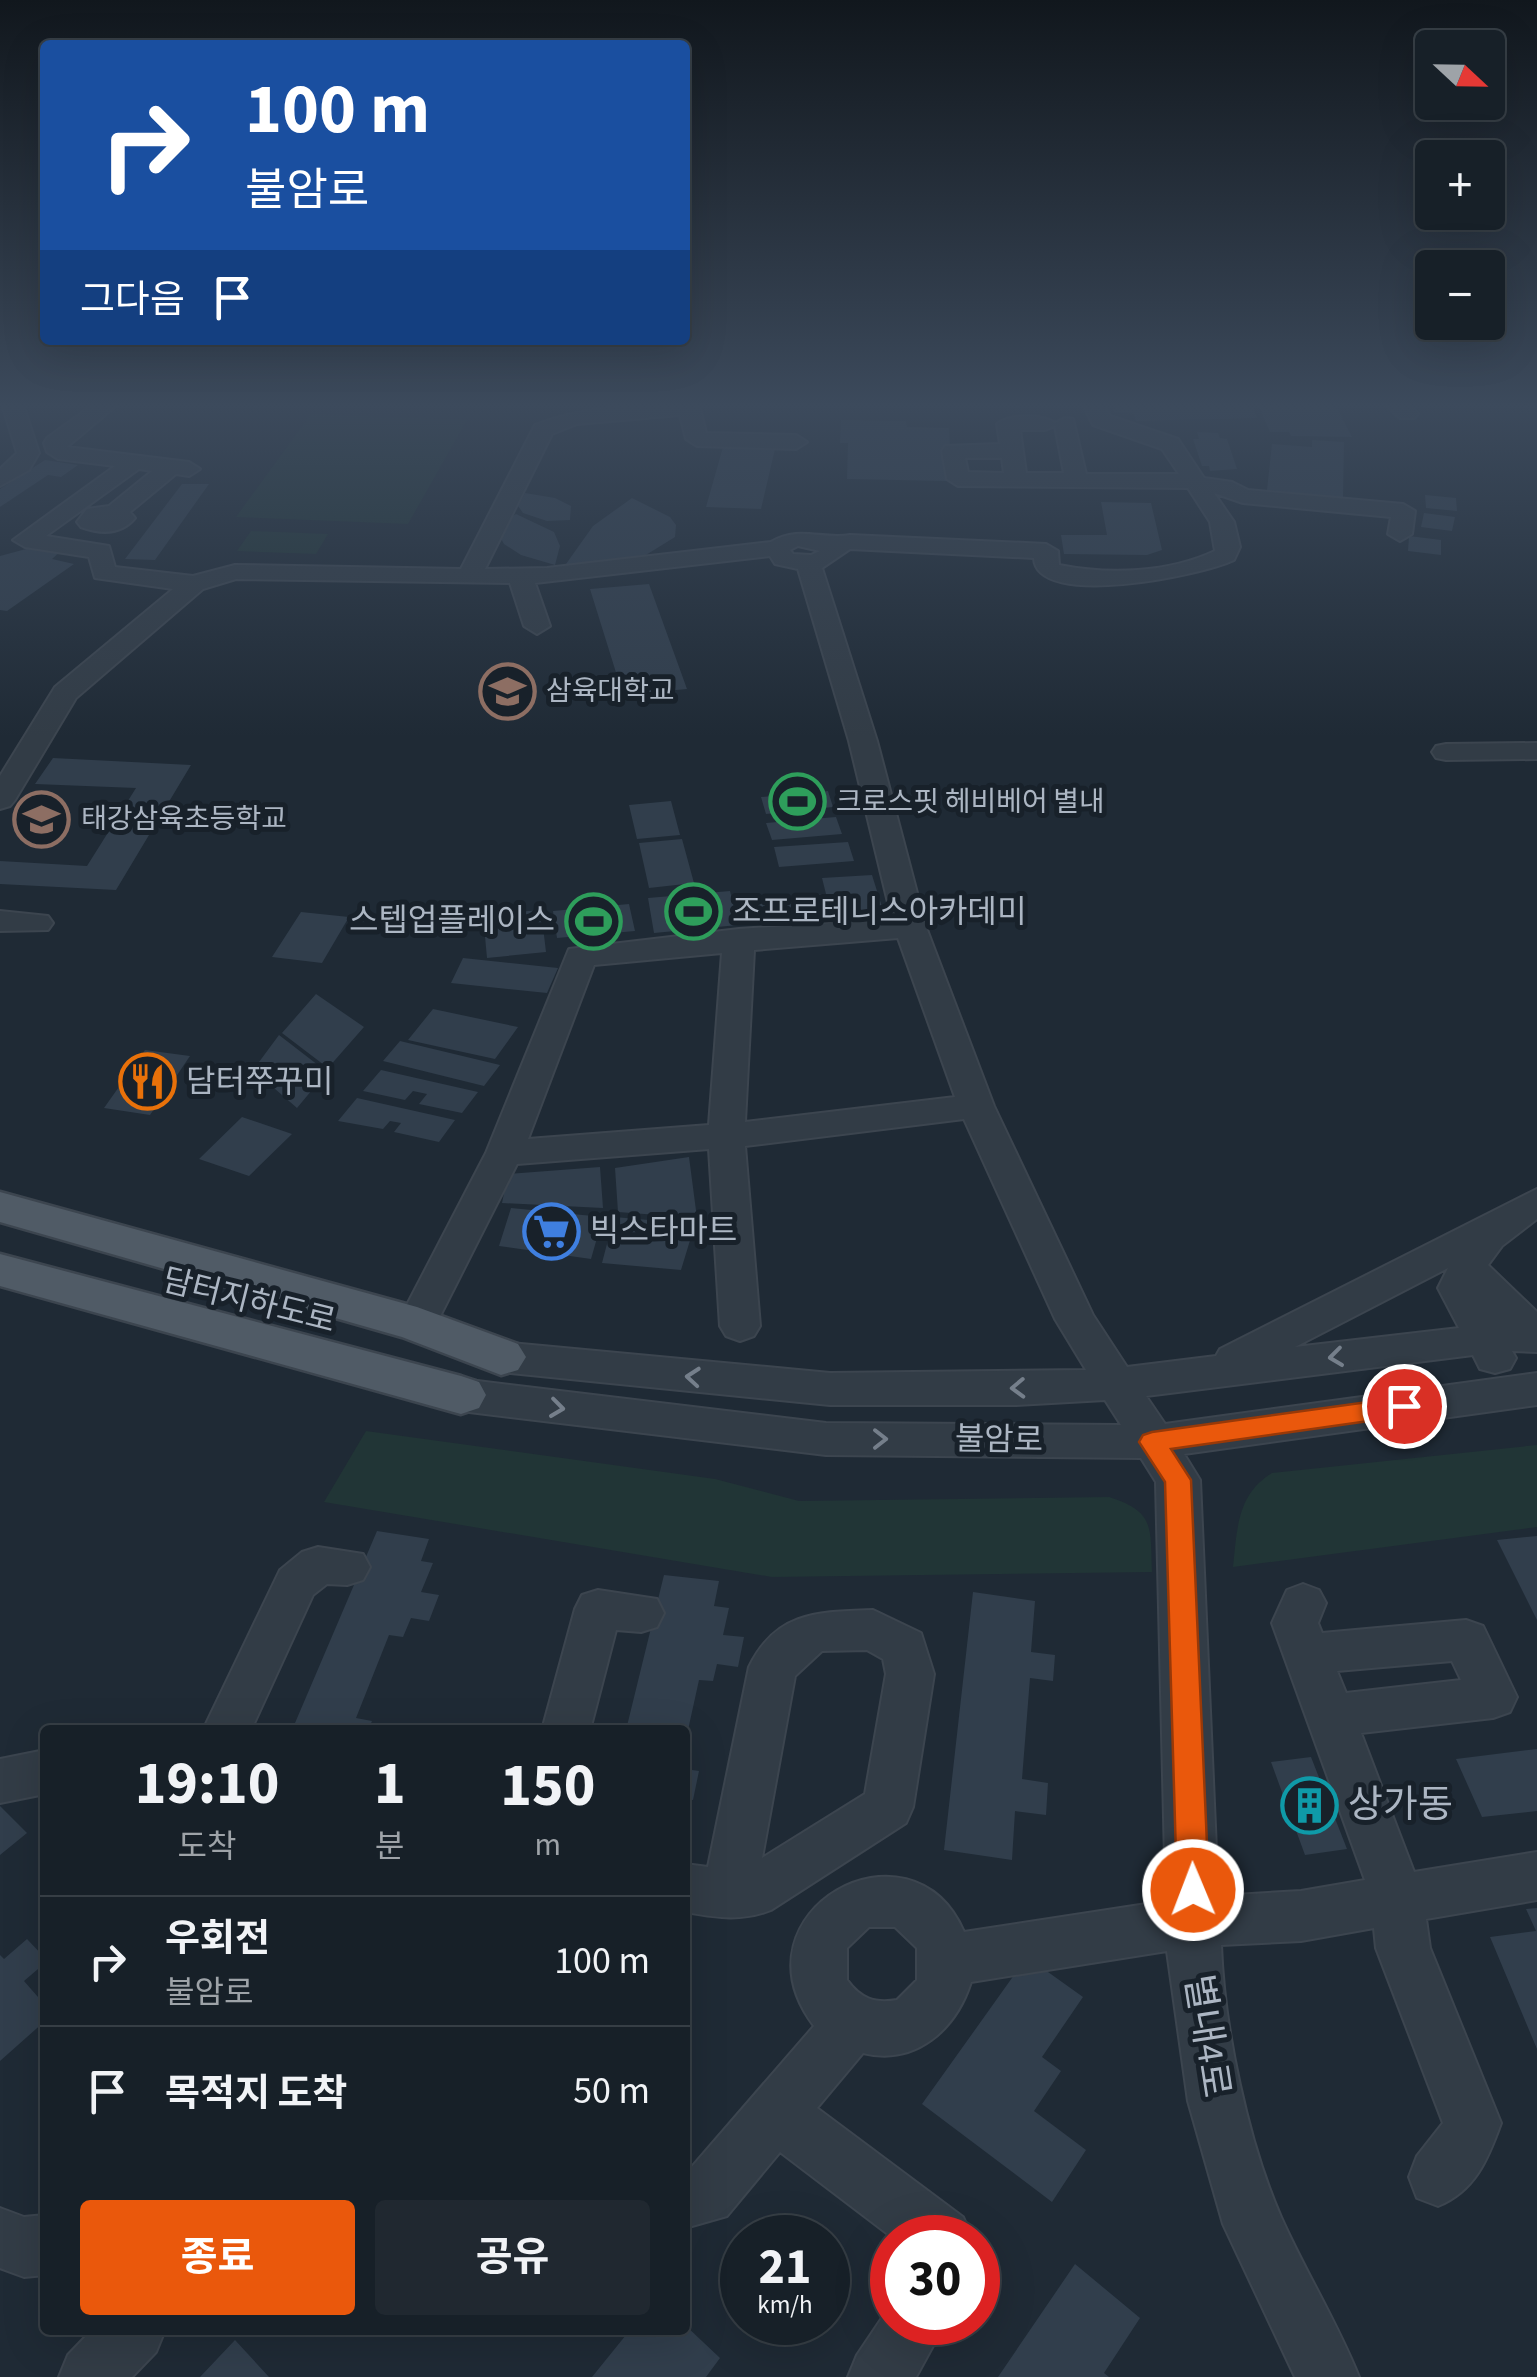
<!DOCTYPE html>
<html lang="ko">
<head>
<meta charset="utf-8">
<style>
	:root { --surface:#172028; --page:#202830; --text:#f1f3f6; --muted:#9ea3a8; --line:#363e45; --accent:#ea580c }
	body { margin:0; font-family:"Source Sans 3","Noto Sans KR",sans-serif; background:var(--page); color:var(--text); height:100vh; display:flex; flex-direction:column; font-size:38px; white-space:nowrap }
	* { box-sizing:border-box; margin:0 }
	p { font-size:32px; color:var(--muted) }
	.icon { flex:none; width:55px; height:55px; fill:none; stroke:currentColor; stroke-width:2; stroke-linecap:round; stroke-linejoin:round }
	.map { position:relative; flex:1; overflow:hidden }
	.sheet { position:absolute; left:40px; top:1725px; width:650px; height:610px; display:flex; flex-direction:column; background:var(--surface); border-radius:10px; box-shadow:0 10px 40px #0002,0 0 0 2px var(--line) }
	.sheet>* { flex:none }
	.hud { position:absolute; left:40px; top:40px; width:650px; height:305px; border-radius:10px; box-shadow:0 10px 40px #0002,0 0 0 2px var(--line); background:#1a4fa0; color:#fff; overflow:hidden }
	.needle { width:65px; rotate:112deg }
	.buttons { position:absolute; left:1415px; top:30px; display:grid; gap:20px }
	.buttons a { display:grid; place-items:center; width:90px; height:90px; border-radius:10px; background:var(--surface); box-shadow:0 10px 40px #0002,0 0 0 2px var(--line); font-size:50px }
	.speed { position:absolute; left:720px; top:2215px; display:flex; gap:20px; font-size:50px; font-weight:700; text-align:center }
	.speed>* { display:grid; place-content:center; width:130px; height:130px; border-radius:50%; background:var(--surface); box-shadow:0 10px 40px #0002,0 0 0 2px var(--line); line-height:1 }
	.speed small { font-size:25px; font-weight:400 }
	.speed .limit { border:15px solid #d22; background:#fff; color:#111 }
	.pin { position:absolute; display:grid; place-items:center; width:85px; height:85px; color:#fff; margin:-42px; border:5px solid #fff; border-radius:50%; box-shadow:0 2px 10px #0007 }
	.me { position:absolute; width:110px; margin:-55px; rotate:359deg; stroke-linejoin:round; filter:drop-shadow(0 0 8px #0008) }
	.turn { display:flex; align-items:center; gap:35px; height:210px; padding:0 40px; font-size:45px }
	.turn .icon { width:130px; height:130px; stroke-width:2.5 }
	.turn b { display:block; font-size:70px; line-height:85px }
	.then { display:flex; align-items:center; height:95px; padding:0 40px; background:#0003; gap:20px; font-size:38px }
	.eta { display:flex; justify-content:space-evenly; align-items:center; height:170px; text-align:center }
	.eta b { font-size:60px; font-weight:700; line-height:70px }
	.primary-button { display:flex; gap:20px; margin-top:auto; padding:20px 40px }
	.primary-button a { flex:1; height:115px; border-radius:10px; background:var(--accent); color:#fff; font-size:40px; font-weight:700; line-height:115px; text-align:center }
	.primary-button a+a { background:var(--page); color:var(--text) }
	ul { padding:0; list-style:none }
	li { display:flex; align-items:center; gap:30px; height:130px; padding:0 40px; border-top:2px solid var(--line) }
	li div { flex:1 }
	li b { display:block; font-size:38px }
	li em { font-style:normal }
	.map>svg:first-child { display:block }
</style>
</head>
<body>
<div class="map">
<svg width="1537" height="2377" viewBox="0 0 1537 2377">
	<rect width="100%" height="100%" fill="#1f2a35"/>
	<!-- green -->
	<path fill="#213536" d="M311,414l156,6 -59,104 -172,-7z
		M251,531l77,3 -12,20 -79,-3z
		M366,1431l349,48 84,22 310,-4c47,15 41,31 43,75l-380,5 -448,-75z
		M1537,1445v82l-304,40c4,-37 4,-73 39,-94z"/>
	<!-- building -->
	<path fill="#313e4c" d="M1112,404h139l6,14 -121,3 -2,-7 -20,-2z
		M1258,404h77l17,33 -61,-1 -2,-4h-19z
		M841,420l65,1 1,6 42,1 1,21h-6l2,32 -99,-2 1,-36h-8z
		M1197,432l21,1 2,5 7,1 10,30 -27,2 -1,-5h-7l-9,-27h6z
		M1312,440l32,2 -1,56 -76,-8 5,-46 40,3z
		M723,447l52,2 -14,60 -55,-2z
		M45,460l33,5 -17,12 -13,-2 -48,32v-18z
		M182,484h27l-54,76 -30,-1z
		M525,493l30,5 16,8 -1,14 -23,1 -24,-8 -5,-7z
		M1425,495l31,3 1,13 -31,-3z
		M632,498l38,19 6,8 -1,12 -34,21 -44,7 -31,-1 27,-38z
		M1101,502l50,1 11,47 -15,5 -83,-1 -3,-19h46z
		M1424,513l31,4 -3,14 -31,-4z
		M516,514l38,18 6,14 -5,19 -34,-10 -17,-11 -5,-9 7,-15z
		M1409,536l32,4v15l-33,-4z
		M37,546l26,3 -11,10 22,5 -67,47 -7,-1v-54z
		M649,584l38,105 -64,6 -33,-106z
		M53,758l138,7 -75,125 -116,-6v-23l87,5 49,-78 -101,-4z
		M828,791l5,16 -67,7 -5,-17z
		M671,801l9,34 -43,4 -8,-34z
		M836,817l6,17 -70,6 -6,-17z
		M682,839l12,44 -45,5 -10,-45z
		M848,842l6,19 -75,6 -5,-20z
		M872,875l10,32 -11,8 -114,8 -5,-24 74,-5 -4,-16z
		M730,891l8,34 -84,8 -6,-35z
		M629,904l6,27 -78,7 -4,-27z
		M541,910l5,42 -59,6 -4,-43z
		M301,912l48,5 -27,46 -50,-6z
		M463,958l95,10 -11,25 -96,-10z
		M316,994l48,33 -36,41 -46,-35z
		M433,1009l85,18 -23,32 -87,-19z
		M279,1035l48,37 -30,36 -44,-38z
		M400,1041l100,24 -16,21 -101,-25z
		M145,1050l45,6 -40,59 -46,-7z
		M381,1070l97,22 -16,21 -43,-9 8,-10 -14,-3 -8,9 -42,-9z
		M357,1098l98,22 -16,22 -45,-10 7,-9 -11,-2 -7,8 -45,-8z
		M242,1117l50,17 -43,42 -50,-17z
		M689,1157l8,61 -79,-6 -3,-44z
		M600,1167l3,41 -101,-5 6,-29z
		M511,1208l92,9 -12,42 -92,-13z
		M614,1217l81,7 -14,46 -79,-7z
		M377,1531l52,8 -8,22 12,2 -12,29 18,3 -10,26 -18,-3 -8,19 -14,-2 -33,83 16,3 -4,9h-76z
		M1537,1536v84l-40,-80z
		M664,1575l55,6 -5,25 15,2 -6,27 21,2 -6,30 -21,-3 -4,17 -14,-1 -11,50h-62z
		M973,1592l62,9 -4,51 24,3 -2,26 -23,-3 -8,101 26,4 -2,32 -31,-4 -3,49 -68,-10z
		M1537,1749v62l-55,6 -26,-58z
		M1311,1757l36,92 -42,6 -34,-93z
		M685,1769l14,2 -6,29 -8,-1z
		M0,1806l27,27 -27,22z
		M1537,1908v141l-47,-112 46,-6 -10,-22z
		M27,1939l18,19v5l-21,18 21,24v16l-45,40v-106l4,4z
		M1027,1957l56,40 -41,60 19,14 -27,40 52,39 -34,52 -130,-98z
		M1075,2264l65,54 -36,55 5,4h-111z
		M685,2325l35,33 -14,19h-114l38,-47h55z
		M235,2340l34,37h-69z"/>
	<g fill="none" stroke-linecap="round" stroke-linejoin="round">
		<defs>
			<path id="minor" d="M2,404h21l16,49 -10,17 -29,16v-17l17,-16z
				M94,404h24l-51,43 122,15 11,7 -11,7 -13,-2 -46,38 5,6c-14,17 -35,16 -54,9l-4,-5 10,-13 22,-3 43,-35 -13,-2 -93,67 63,10 6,21 78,9 42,-11 226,4 74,-144c52,-20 108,-21 164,-21l7,29 90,2 11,7 -11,7 -99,-3 -11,-7 -6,-24 -103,9 -25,10 -67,135 62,-1 224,-26c28,-17 51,-2 79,-7l196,9 12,7 1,14c50,10 109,8 156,-14l-5,-29 -22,-34 -230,-2 -11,-7 -5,-28 3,-5 55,-2 -3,-20c13,-10 45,-10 58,-1l10,-5 8,1 13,55h93l-17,-25 -69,-24 -10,-21h21l6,12 68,23 26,39 28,4 16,8 155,14 12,7 -3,23 -12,7 -12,-7 3,-17 -148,-14 -29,-10 20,29 6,25 -6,13c-31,15 -198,50 -200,-2l-184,-9 -28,19 55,173 49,186 68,179 99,209 34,52 89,-11 4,-7 317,-160v30l-35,27 -14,19 49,47v40l-25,-1 4,7 -6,11 -15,4 -15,-4 -7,-14 -327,41 19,28 372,-51v32l-353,49 16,26 18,416 83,-5 64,-11 -93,-257 15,-33 16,-6 16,6 7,13 -8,20 4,10 144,-13 17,6 34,71 -7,15 -17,6 -132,15 53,139 123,-20v48l-111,19 4,29 71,175c-13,36 -26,68 -63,83l-21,-8 -8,-21 8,-21 26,-33 -67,-175 -2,-20 -73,13 -80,4c3,83 27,197 60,272 24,54 56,105 78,160h-64l-72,-153 -35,-123 -21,-150 -196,31c-15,47 -55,84 -108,71l-46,55 146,109 9,21h-79l-113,-86 -53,64 -42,12v-58l5,-1 124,-143c-86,-114 97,-216 150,-94l202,-31 -10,-419 -15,-24 -315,-3 -365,-44 -15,-5 -6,-11 6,-11 15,-5 365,44 295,2 -16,-25 -89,5h-186l-329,-33 -15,-4 -6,-11 6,-11 15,-4 329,31 256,-3 -31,-51 -91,-200 -219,27 15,180 -6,10 -14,5 -14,-5 -6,-10 -11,-177 -192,15 -86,170 -14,5 -14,-5 -6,-10 89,-171 83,-204 170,-20 153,-10 -43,-178 -51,-172 -23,-5 -5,-8 -235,27 15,43 -13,8 -13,-8 -14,-43 -274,-4 -33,10 -127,109 -61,102 -5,6 -10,3v-33l55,-89 118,-98 -78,-11 -6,-21 -64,-10 -12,-7 102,-74 -57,-7 -11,-7 -3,-9 3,-5zM1055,426l9,47h-38l-6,-43h25zM965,458h37l2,15 -36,-1zM798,546l22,5 -9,4 -18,-1 -3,-4zM898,938l57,159 -210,25 9,-172zM722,953l-13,172 -181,14 66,-174zM1448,1268l-10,20 21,40 -164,19zM1452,1661l9,19 -115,13 -9,-22zM869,1927h26l22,21v32l-20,20c-23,4 -37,-2 -50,-20v-32z
				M1385,404h23l10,10 -4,4h-14z
				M1537,743v16l-91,1 -10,-2 -4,-6 4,-6 10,-2z
				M0,911l48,5 5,7 -5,7 -48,1z
				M318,1547l45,7 7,13 -7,13 -16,5 -20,-1 -14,11 -62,135h-48l77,-160 22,-18z
				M598,1590l59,9 7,14 -7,14 -16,5 -25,-2 -26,100h-48l33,-121 7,-14z
				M873,1610l48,23 13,41 -21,133 -7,16 -135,87c-30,12 -56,7 -86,2v-48l23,3 41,-200c27,-56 70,-55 124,-57zM867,1650l16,9 3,15 -21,120 -103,64 33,-182 27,-25z
				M45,1750v44l-45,9v-44z
				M0,2208l24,9 21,-2v60l-21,2 -24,-9z
				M892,2303v19h54l-30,55h-68l9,-22z
				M92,2330h73l-9,22 -24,25h-73l9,-22z"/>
			<path id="major" d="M0,1192l417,115 101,37 8,13 -8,13 -17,5 -99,-38 -402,-115z
				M0,1254l461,122 18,6 7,13 -7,13 -18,6 -461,-128z"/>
		</defs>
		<!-- minor casing -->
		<use href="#minor" stroke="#3c454f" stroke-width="4"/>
		<!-- major casing -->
		<use href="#major" stroke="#3c454f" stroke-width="5"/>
		<!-- minor -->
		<use href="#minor" fill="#323c46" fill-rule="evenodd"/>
		<!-- major -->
		<use href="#major" fill="#505b66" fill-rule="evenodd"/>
	</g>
	<!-- one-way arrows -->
	<defs><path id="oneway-chevron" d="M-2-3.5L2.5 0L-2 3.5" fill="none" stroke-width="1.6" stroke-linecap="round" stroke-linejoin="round" transform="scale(2.5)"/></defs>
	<g stroke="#757f8b">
		<use href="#oneway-chevron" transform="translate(1336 1357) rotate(173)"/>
		<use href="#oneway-chevron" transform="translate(693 1377) rotate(-175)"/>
		<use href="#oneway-chevron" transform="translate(1018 1388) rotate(178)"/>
		<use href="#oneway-chevron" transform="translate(557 1408) rotate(7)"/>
		<use href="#oneway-chevron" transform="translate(880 1439)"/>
	</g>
	<!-- sky -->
	<linearGradient id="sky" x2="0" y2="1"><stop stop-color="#11171d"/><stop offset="0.55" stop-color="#3c4a5c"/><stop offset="1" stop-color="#3c4a5c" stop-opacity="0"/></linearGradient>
	<rect width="1537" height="737" fill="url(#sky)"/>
	<!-- route -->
	<path fill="#ea580c" stroke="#983908" stroke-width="2.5" d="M1404,1397l10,2 3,7 -3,7 -10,3 -233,33 20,31 18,410 -5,10 -11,4 -11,-4 -5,-10 -12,-408 -26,-40 4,-7 9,-3z"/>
	<!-- icons -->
	<defs>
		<symbol id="university-ring" viewBox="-11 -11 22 22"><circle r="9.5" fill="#18212a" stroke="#8d6e63" stroke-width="1.5"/><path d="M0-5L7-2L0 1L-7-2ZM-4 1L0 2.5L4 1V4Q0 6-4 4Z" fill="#8d6e63"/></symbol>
		<symbol id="stadium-ring" viewBox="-11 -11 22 22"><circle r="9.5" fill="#18212a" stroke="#2e9e5b" stroke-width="1.5"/><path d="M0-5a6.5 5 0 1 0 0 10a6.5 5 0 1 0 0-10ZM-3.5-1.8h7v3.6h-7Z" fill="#2e9e5b"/></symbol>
		<symbol id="school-ring" viewBox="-11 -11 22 22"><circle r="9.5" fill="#18212a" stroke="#8d6e63" stroke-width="1.5"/><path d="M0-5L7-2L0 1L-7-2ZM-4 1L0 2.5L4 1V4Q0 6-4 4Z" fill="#8d6e63"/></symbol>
		<symbol id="restaurant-ring" viewBox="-11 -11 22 22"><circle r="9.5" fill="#18212a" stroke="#e8710a" stroke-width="1.5"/><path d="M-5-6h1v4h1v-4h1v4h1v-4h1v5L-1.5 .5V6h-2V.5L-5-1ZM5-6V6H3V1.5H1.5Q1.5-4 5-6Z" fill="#e8710a"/></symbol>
		<symbol id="supermarket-ring" viewBox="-11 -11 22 22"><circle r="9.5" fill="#18212a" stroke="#3f7fe0" stroke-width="1.5"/><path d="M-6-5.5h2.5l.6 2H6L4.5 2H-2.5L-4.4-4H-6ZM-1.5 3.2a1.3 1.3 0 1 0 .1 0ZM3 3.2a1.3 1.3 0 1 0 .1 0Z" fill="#3f7fe0"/></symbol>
		<symbol id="building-ring" viewBox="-11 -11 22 22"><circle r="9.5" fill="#18212a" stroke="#0f9aa8" stroke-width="1.5"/><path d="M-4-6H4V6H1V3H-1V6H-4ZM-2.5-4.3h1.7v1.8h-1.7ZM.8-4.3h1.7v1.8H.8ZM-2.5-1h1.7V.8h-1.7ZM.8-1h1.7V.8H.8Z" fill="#0f9aa8"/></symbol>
	</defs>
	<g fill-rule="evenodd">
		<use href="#university-ring" x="476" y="660" width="63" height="63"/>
		<use href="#stadium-ring" x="766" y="770" width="63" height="63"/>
		<use href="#school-ring" x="10" y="788" width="63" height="63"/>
		<use href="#stadium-ring" x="662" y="880" width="63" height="63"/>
		<use href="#stadium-ring" x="562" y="890" width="63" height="63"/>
		<use href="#restaurant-ring" x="116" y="1050" width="63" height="63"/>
		<use href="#supermarket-ring" x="520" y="1200" width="63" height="63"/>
		<use href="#building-ring" x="1278" y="1774" width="63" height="63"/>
	</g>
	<g text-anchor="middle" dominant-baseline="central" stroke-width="10" stroke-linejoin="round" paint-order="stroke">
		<!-- far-poi labels -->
		<g font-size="28" fill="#acb6c3" stroke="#18212a" text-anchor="start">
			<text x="546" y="691">삼육대학교</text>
			<text x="836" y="802">크로스핏 헤비베어 별내</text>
			<text x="81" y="819">태강삼육초등학교</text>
		</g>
		<!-- poi labels -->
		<g font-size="32" fill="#acb6c3" stroke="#18212a" text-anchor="start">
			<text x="732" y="912">조프로테니스아카데미</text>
			<text x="555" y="921" text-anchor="end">스텝업플레이스</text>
			<text x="186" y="1082">담터쭈꾸미</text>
			<text x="590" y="1231">빅스타마트</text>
		</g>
		<!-- street labels -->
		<g font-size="32" fill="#acb6c3" stroke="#18212a">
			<text transform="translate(249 1301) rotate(14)">담터지하도로</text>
			<text transform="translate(999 1440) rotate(1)">불암로</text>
		</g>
		<!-- near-poi labels -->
		<g font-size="38" fill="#acb6c3" stroke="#18212a" text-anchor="start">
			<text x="1348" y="1805">상가동</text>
		</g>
		<!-- near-street labels -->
		<g font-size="38" fill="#acb6c3" stroke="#18212a">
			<text transform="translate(1207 2036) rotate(81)">별내4로</text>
		</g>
	</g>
</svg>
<div class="buttons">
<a><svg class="needle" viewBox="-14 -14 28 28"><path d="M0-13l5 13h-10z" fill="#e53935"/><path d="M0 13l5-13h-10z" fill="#9ea3a8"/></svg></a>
<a>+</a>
<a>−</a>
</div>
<div class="speed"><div>21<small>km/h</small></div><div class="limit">30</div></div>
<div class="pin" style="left:1404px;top:1406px;background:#d93025"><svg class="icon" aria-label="arrive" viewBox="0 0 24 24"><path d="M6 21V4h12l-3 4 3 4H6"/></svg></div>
<svg class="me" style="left:1193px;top:1890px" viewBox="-20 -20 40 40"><circle r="17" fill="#ea580c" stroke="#fff" stroke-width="3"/><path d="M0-11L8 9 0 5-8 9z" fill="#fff"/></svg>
<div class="hud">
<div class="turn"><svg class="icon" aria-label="right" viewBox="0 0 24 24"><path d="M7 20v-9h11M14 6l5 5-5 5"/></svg><div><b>100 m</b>불암로</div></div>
<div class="then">그다음<svg class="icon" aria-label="arrive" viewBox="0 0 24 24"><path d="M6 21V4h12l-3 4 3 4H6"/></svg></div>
</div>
<section class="sheet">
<div class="eta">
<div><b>19:10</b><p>도착</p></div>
<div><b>1</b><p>분</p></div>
<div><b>150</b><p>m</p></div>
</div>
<ul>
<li><svg class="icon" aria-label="right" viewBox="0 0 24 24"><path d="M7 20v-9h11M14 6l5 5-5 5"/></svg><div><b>우회전</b><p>불암로</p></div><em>100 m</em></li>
<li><svg class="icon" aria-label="arrive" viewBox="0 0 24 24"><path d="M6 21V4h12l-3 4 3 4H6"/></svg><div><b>목적지 도착</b></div><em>50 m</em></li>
</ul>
<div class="primary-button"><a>종료</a><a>공유</a></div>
</section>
</div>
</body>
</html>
